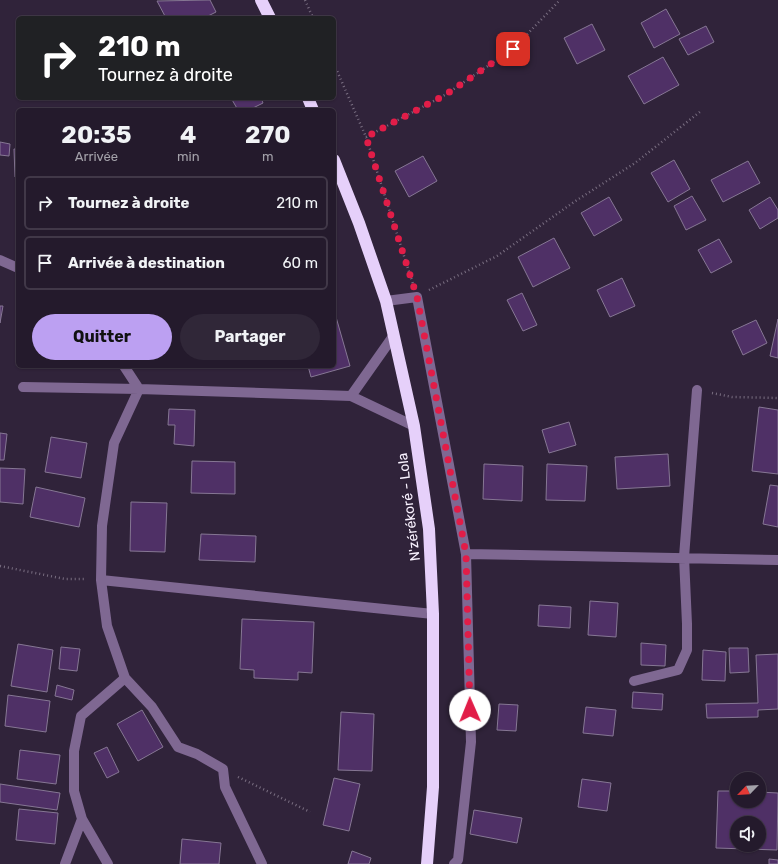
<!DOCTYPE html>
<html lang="fr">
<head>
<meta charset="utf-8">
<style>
	:root { --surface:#241a2c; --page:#302738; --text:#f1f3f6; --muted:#a3a1a9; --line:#413848; --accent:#bca0f2 }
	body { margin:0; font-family:Rubik,sans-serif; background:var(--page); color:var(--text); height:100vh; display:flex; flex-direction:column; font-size:15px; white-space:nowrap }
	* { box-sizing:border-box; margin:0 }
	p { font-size:13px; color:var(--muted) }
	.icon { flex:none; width:22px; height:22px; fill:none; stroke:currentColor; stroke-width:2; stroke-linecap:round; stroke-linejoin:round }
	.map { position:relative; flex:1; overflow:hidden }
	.details { position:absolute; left:16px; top:108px; width:320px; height:260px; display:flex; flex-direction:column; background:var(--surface); border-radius:6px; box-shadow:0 1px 3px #0004,0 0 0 1px var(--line) }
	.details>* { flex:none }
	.banner { position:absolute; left:16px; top:16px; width:320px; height:84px; border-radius:6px; box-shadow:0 1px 3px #0004,0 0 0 1px var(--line); background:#202124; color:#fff; overflow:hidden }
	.needle { width:26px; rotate:245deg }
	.controls { position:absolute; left:730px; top:772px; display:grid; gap:8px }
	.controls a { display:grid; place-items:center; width:36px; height:36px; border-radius:50%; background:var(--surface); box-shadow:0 1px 3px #0004,0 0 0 1px var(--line); font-size:20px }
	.pin { position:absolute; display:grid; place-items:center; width:34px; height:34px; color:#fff; margin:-17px; border-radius:8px; box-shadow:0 2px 6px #0006 }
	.me { position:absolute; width:44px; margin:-22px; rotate:359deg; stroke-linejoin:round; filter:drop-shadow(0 0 3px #0008) }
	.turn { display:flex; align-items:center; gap:14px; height:84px; padding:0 16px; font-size:18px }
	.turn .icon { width:52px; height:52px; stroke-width:2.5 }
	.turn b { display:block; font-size:28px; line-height:34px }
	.eta { display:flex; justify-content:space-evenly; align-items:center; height:68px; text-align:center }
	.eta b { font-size:24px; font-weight:700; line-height:28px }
	.cta { display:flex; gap:8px; margin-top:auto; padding:8px 16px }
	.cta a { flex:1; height:46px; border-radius:24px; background:var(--accent); color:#111; font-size:16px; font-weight:700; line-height:46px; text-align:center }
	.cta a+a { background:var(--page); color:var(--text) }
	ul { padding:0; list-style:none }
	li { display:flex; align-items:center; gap:12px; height:54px; margin:0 8px 6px; padding:0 8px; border:2px solid var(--line); border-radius:6px }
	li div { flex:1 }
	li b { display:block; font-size:15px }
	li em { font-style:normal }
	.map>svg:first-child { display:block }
</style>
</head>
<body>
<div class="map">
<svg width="778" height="864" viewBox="0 0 778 864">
	<rect width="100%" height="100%" fill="#30233a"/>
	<!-- building -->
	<path fill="#4f3066" stroke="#867794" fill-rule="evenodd" d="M210,0l6,12 -12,6h-38l-9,-17z
		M666,9l14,25 -26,14 -13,-25z
		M592,24l13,26 -28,14 -13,-26z
		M706,26l8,16 -26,13 -9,-16z
		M663,57l16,28 -35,19 -16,-28z
		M231,98h30l2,5 -14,7h-11z
		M0,142l10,2 -1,12 -9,-1z
		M14,149h4v27l-3,1z
		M423,156l14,25 -28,16 -14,-26z
		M674,160l16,29 -22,13 -17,-29z
		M748,161l12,22 -37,19 -12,-22z
		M692,196l14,24 -20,10 -12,-24z
		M609,197l13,23 -28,16 -13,-23z
		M770,197l8,13v8l-18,11 -11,-19z
		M554,238l16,30 -37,19 -15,-30z
		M719,239l13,23 -21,11 -13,-23z
		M622,278l13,28 -25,11 -13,-27z
		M522,293l15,32 -14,6 -16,-31z
		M0,306h3l-3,17z
		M334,310l16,56 -39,11 -3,-11h26z
		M778,319v39l-8,-2z
		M756,320l11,23 -24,12 -11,-24z
		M759,407l19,3v64l-26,-3z
		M169,409l26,1 -1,36 -20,-2 1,-19h-7z
		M569,422l7,23 -27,8 -7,-23z
		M0,433l7,1 -3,26h-4z
		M51,437l36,6 -6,35 -36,-6z
		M668,454l2,32 -53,3 -2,-32z
		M192,461l43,1v32l-44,-1z
		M484,464l39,2 -1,35 -39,-2z
		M547,464l40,2 -2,35 -39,-1z
		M0,468l25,1 -2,35 -23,-2z
		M770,485l8,1v41l-15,-3z
		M36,487l49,11 -6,29 -49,-10z
		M131,502l36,1 -2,49 -35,-1z
		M201,534l55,2 -1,26 -56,-2z
		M590,601l28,2 -2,34 -28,-2z
		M539,605l32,2 -1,21 -32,-2z
		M242,619l72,3 -2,51 -14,-1v8l-44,-2v-8l-14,-1z
		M641,643l25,2 -1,21 -24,-1z
		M18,644l35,6 -6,42 -36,-6z
		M61,647l19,2 -3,22 -18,-2z
		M729,648h19l1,24 -19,1z
		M703,650l23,2 -1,29 -23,-1z
		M778,654v55l-20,1v7l-51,1 -1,-14 52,-1 -2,-48z
		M57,685l17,5 -2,10 -17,-4z
		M633,692l30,2 -1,16 -30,-2z
		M8,695l42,6 -4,31 -41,-6z
		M499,704l19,1 -2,26 -19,-1z
		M586,707l30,3 -3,26 -30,-3z
		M142,710l21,37 -25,14 -21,-37z
		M341,712l33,2 -2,57 -34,-1z
		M107,747l12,25 -12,6 -13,-25z
		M20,750l40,5 -4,29 -39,-5z
		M334,778l26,6 -11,47 -26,-6z
		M582,779l29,4 -4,28 -29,-4z
		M0,784l60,9 -3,17 -57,-8z
		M718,791h19v10h22v-9l19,1 -1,57 -61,-2zM737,823h22v22h-22z
		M19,809l39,4 -3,31 -39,-4z
		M474,810l48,8 -5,25 -47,-9z
		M182,839l39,4 -2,21h-39z
		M352,851l19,7 -2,6h-21z
		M769,859l9,1v4h-9z"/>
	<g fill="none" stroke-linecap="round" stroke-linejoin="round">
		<!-- path -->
		<path stroke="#796e81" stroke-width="2.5" stroke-dasharray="1 3" stroke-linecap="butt" d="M305,0l8,18
			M334,64l32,73 47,147
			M366,137l79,-42 68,-46 47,-49
			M429,290l68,-34 77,-54 61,-39 66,-52
			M712,393l20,4 46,1
			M0,566l65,13h21
			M238,777l72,35"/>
		<!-- minor -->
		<path stroke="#7f6892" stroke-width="10" d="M0,260l18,8
			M386,301l31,-4 49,257 5,188 -13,118 -4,4
			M23,387l116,2 -15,-23
			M351,396l43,-61
			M466,554l312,6
			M101,580l332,34
			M634,681l44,-11 9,-20v-26l-3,-67 13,-167
			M65,864l17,-45
			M108,864l-26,-45 -8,-28v-40l7,-35 44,-38
			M262,864l-37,-77 -2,-18 -26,-15 -19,-7 -26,-40 -27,-29 -18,-52 -6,-46 1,-54 12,-83 25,-54 212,7 63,30"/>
		<!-- highway -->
		<path stroke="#e6d0fa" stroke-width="12" d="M261,0l9,18
			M308,98l5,12
			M334,160l25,63 27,78 28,125 15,103 4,85v173l-6,77"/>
	</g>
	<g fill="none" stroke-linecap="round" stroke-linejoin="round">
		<!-- route -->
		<path stroke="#e11d48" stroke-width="7" stroke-dasharray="0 12.6" d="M470,710l-4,-156 -49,-257 -51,-160 79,-42 68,-46"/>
	</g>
	<g text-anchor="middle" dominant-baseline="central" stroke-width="3" stroke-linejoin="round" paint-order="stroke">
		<!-- street labels -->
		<g font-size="14" fill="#f8f1fe" stroke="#30233a">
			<text transform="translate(409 507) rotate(-97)">N'zérékoré - Lola</text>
		</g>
	</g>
</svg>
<div class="controls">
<a><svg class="needle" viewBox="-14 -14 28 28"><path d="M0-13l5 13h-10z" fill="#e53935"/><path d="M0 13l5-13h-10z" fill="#a3a1a9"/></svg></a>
<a><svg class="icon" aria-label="sound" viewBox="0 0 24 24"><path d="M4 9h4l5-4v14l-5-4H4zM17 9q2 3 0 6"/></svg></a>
</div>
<div class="pin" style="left:513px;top:49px;background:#d93025"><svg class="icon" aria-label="arrive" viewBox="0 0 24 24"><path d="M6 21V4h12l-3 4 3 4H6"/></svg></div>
<svg class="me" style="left:470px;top:710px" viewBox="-20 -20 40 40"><circle r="19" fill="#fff"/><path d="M0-13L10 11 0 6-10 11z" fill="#e11d48"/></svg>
<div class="banner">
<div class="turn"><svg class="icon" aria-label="right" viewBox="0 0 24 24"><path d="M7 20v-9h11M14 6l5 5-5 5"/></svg><div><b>210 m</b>Tournez à droite</div></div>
</div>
<section class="details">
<div class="eta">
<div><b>20:35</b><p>Arrivée</p></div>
<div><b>4</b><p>min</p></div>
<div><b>270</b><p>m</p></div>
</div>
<ul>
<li><svg class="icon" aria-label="right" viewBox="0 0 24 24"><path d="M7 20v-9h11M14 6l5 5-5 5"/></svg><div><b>Tournez à droite</b></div><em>210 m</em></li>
<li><svg class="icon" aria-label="arrive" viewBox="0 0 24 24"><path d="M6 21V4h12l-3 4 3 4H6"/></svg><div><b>Arrivée à destination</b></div><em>60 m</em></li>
</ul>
<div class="cta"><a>Quitter</a><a>Partager</a></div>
</section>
</div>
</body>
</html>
